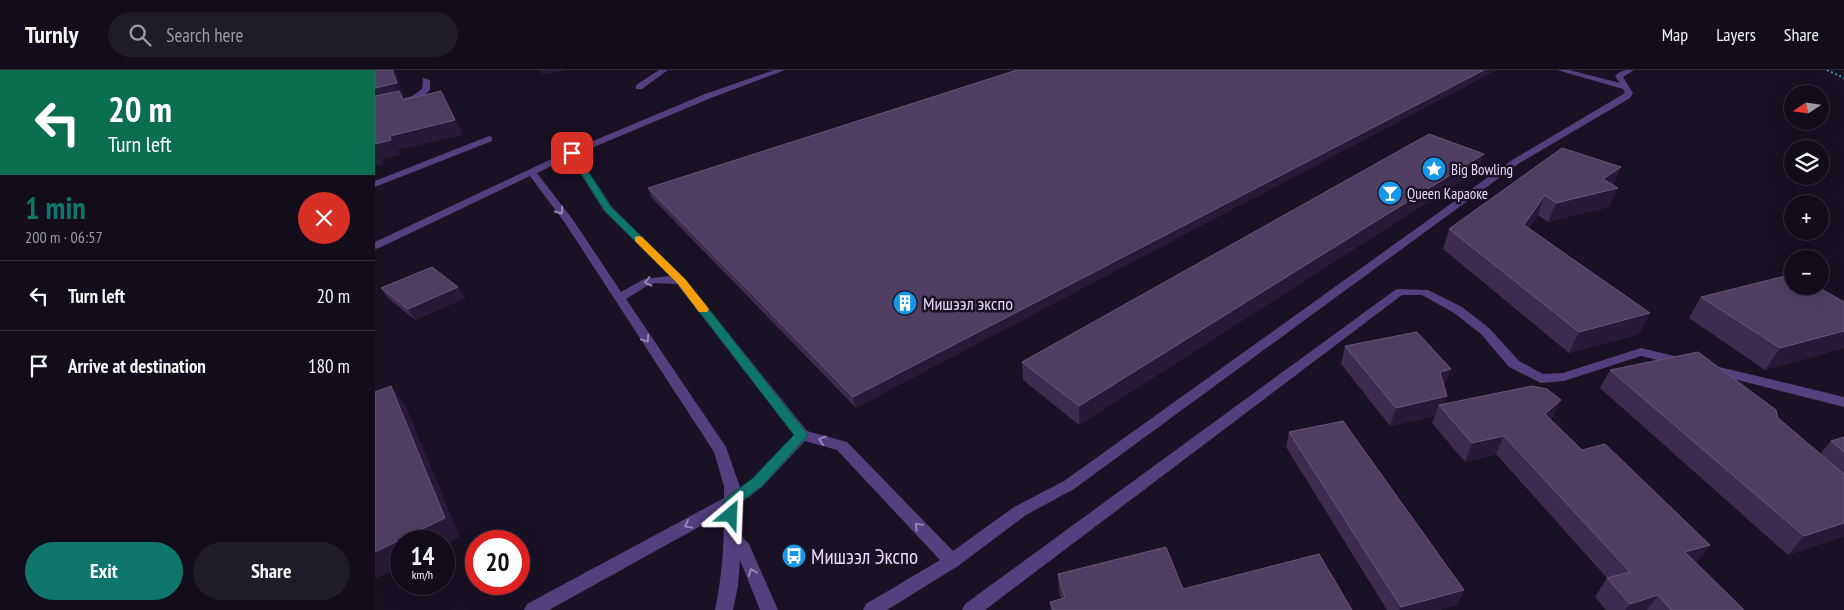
<!DOCTYPE html>
<html lang="en">
<head>
<meta charset="utf-8">
<style>
	:root { --surface:#130d1b; --page:#201b28; --text:#f1f3f6; --muted:#9d9ca3; --line:#322d3a; --accent:#0f766e }
	body { margin:0; font-family:"PT Sans Narrow",sans-serif; background:var(--page); color:var(--text); height:100vh; display:flex; flex-direction:column; font-size:19px; white-space:nowrap }
	* { box-sizing:border-box; margin:0 }
	p { font-size:16px; color:var(--muted) }
	.icon { flex:none; width:28px; height:28px; fill:none; stroke:currentColor; stroke-width:2; stroke-linecap:round; stroke-linejoin:round }
	.map { position:relative; flex:1; overflow:hidden }
	.drawer { display:flex; flex-direction:column; background:var(--surface); width:375px }
	.drawer>* { flex:none }
	.guide { background:#0b6e4f; color:#fff; overflow:hidden }
	.needle { width:32px; rotate:257deg }
	.buttons { position:absolute; left:1409px; top:15px; display:grid; gap:10px }
	.buttons a { display:grid; place-items:center; width:45px; height:45px; border-radius:50%; background:var(--surface); box-shadow:0 5px 20px #0002,0 0 0 1px var(--line); font-size:25px }
	.speed { position:absolute; left:15px; top:460px; display:flex; gap:10px; font-size:25px; font-weight:700; text-align:center }
	.speed>* { display:grid; place-content:center; width:65px; height:65px; border-radius:50%; background:var(--surface); box-shadow:0 5px 20px #0002,0 0 0 1px var(--line); line-height:1 }
	.speed small { font-size:12px; font-weight:400 }
	.speed .limit { border:8px solid #d22; background:#fff; color:#111 }
	.pin { position:absolute; display:grid; place-items:center; width:42px; height:42px; color:#fff; margin:-21px; border-radius:10px; box-shadow:0 2px 8px #0006 }
	.me { position:absolute; width:55px; margin:-28px; rotate:26deg; stroke-linejoin:round; filter:drop-shadow(0 0 4px #0008) }
	.turn { display:flex; align-items:center; gap:18px; height:105px; padding:0 25px; font-size:22px }
	.turn .icon { width:65px; height:65px; stroke-width:2.5 }
	.turn b { display:block; font-size:35px; line-height:42px }
	.round { display:grid; place-items:center; flex:none; width:52px; height:52px; border-radius:26px; background:var(--page) }
	.overview { display:flex; align-items:center; justify-content:space-between; height:85px; padding:0 25px }
	h1 { font-size:30px; font-weight:700; line-height:38px; color:var(--accent) }
	.primary-button { display:flex; gap:10px; margin-top:auto; padding:10px 25px }
	.primary-button a { flex:1; height:58px; border-radius:30px; background:var(--accent); color:#fff; font-size:20px; font-weight:700; line-height:58px; text-align:center }
	.primary-button a+a { background:var(--page); color:var(--text) }
	ul { padding:0; list-style:none }
	li { display:flex; align-items:center; gap:15px; height:70px; padding:0 25px; border-top:1px solid var(--line) }
	li div { flex:1 }
	li b { display:block; font-size:19px }
	li em { font-style:normal }
	header { display:flex; align-items:center; gap:30px; box-sizing:border-box; height:70px; padding:0 25px; background:var(--surface); border-bottom:1px solid var(--line) }
	header strong { font-size:24px }
	nav { display:flex; gap:28px; margin-inline-start:auto; font-size:18px }
	.search { width:350px; height:45px; background:var(--page); display:flex; align-items:center; gap:12px; box-sizing:border-box; padding:0 18px; border-radius:28px; color:var(--muted); font-size:19px }
	main { display:flex; flex:1; min-height:0 }
	.map>svg:first-child { display:block }
</style>
</head>
<body>
<header>
<strong>Turnly</strong>
<div class="search"><svg class="icon" aria-label="search" viewBox="0 0 24 24"><circle cx="10" cy="10" r="6"/><path d="M15 15l6 6"/></svg>Search here</div>
<nav><a>Map</a><a>Layers</a><a>Share</a></nav>
</header>
<main>
<section class="drawer">
<div class="guide">
<div class="turn"><svg class="icon" aria-label="left" viewBox="0 0 24 24"><path d="M17 20v-9H6M10 6l-5 5 5 5"/></svg><div><b>20 m</b>Turn left</div></div>
</div>
<div class="overview"><div><h1>1 min</h1><p>200 m · 06:57</p></div><a class="round" style="background:#d93025;color:#fff"><svg class="icon" aria-label="close" viewBox="0 0 24 24"><path d="M6 6l12 12M18 6L6 18"/></svg></a></div>
<ul>
<li><svg class="icon" aria-label="left" viewBox="0 0 24 24"><path d="M17 20v-9H6M10 6l-5 5 5 5"/></svg><div><b>Turn left</b></div><em>20 m</em></li>
<li><svg class="icon" aria-label="arrive" viewBox="0 0 24 24"><path d="M6 21V4h12l-3 4 3 4H6"/></svg><div><b>Arrive at destination</b></div><em>180 m</em></li>
</ul>
<div class="primary-button"><a>Exit</a><a>Share</a></div>
</section>
<div class="map">
<svg width="1469" height="540" viewBox="0 0 1469 540">
	<rect width="100%" height="100%" fill="#191124"/>
	<g fill="none" stroke-linecap="round" stroke-linejoin="round">
		<!-- path -->
		<path stroke="#3b92ac" stroke-width="2" stroke-dasharray="2 2.5" stroke-linecap="butt" d="M1452,0l17,8"/>
		<!-- minor -->
		<path fill="#54407e" fill-rule="evenodd" d="M284,0h9l-26,19h-6v-4z
			M399,0h11l-74,28 -134,56 35,53 73,72 122,152 40,11 106,109 61,-44 50,-26 448,-321 113,-67 -2,-4 -66,-19h12l51,13 -5,-7c6,-6 11,-6 19,-6l-11,7 10,16 -3,5 -112,66 -444,325 -48,26 -68,51 -71,44h-24l3,-6 74,-44 -103,-110 -32,-9 -43,46 -22,17v31l9,9 29,66h-18l-20,-50 -2,26 -5,24h-18c7,-33 9,-64 9,-97l-175,97h-25l3,-6 197,-106v-12l-10,-34 -149,-229 -35,-47 -151,72 -4,1v-7l187,-88 143,-60zM195,87l34,54 66,65 -26,3 -23,13 -48,-72 -36,-47zM280,213l22,1 117,151 -42,44 -12,8 -14,-40 -100,-148 19,-12z
			M48,8l7,2v10l-12,10 -43,10v-4l37,-10 10,-7z
			M114,66l3,1v4l-117,46v-6z
			M1024,219l29,1 34,17 27,21 30,33 24,13 20,-1 78,-25 46,11 1,3 -6,4 -41,-10 -77,25 -23,2 -32,-16 -28,-33 -27,-21 -32,-18h-20l-417,315h-23l3,-6 430,-314z
			M1336,295l133,32v10l-138,-35 -2,-3 2,-3z"/>
	</g>
	<!-- wall -->
	<path fill="#3d2c50" d="M642,0l-161,338 -204,-210 -4,-10z
		M1187,78l51,37 -4,22 -61,15 -10,-7 -10,13 122,85 -11,21 -70,19 -126,-104 6,-20z
		M1104,99l-400,256 -56,-45 -1,-18z
		M6,218l84,10 -50,22 -27,-22z
		M1326,227l143,5v46l-79,22 -76,-52z
		M970,276l99,41v17l108,15 -1,1 193,190h-138l-11,-13 12,-19 -111,-124 -31,8 -33,-39 3,-7 -45,10 -49,-62z
		M1235,300l168,48 42,36 11,-13 13,-4v99l-56,19 -188,-167z
		M914,362l175,158 -7,15 -18,5h-52l-101,-163z
		M683,504l125,15 169,21h-301l-1,-8 11,-3 -2,-7z"/>
	<!-- shaded-wall -->
	<path fill="#271937" d="M17,0h3l9,26 -1,1 4,7h-32v-16z
		M165,0h29l-27,5z
		M1109,0h13l-641,338 -3,-11z
		M66,21l22,44 -65,15 2,5 -18,4 1,5 -8,2v-22l15,-8z
		M1109,84l-5,15 -400,256v-19z
		M1246,97l-8,19 5,2 -9,19 -61,15 8,-19 47,-24z
		M1170,125l-7,20 -21,30 7,-20z
		M83,217l7,11 -50,22 -7,-11z
		M1275,243l-11,21 -70,19 10,-21z
		M1469,261v17l-79,22 15,-22z
		M1076,299l-7,18 -4,-15z
		M16,316l14,18 55,133 -16,8v-4h-43v25l-26,13v-27z
		M1072,326l-5,13 -3,-4 -4,11 -45,10 6,-18z
		M1186,330l-9,19 -16,13 9,-18z
		M1129,366l-8,18 -31,8 7,-19z
		M1469,453v13l-56,19 16,-19z
		M1335,475l-14,18 -11,-11z
		M1089,520l-7,15 -18,5h-40l2,-3z
		M1283,525l-11,15h-22l5,-6z"/>
	<!-- building -->
	<path fill="#4f3e62" stroke="#67567a" d="M0,0h17l5,13 -22,5z
		M642,0h467l-631,327 -205,-209z
		M24,21l4,9 38,-9 14,29 -65,16 1,4 -16,4v-48z
		M1054,64l55,20 -405,252 -57,-44z
		M1187,78l59,19 -18,12 15,9 -62,15 -11,-8 -21,30 126,88 -71,19 -130,-103z
		M57,197l26,20 -50,22 -27,-21z
		M1418,204v12h23l28,16v29l-64,17 -79,-51z
		M1042,262l34,37 -11,3 7,24 -51,12 -51,-62z
		M1323,282l78,58 2,8 66,56v49l-40,13 -194,-166z
		M16,316l54,132 -70,34v-160z
		M1157,316l15,3 14,11 -16,14 37,36 23,-6 105,101 -25,7 59,58h-73l-13,-15 -28,9 -23,-26 23,-6 -126,-136 -32,7 -33,-38z
		M968,351l121,169 -63,17 -112,-175z
		M1469,367v15l-13,-11z
		M791,477l17,42 136,-35 33,56h-299l-3,-8 15,-4 -7,-24z"/>
	<!-- one-way arrows -->
	<defs><path id="oneway-chevron" d="M-2-3.5L2.5 0L-2 3.5" fill="none" stroke-width="1.6" stroke-linecap="round" stroke-linejoin="round" transform="scale(1.25)"/></defs>
	<g stroke="#9684b6">
		<use href="#oneway-chevron" transform="translate(185 141) rotate(54)"/>
		<use href="#oneway-chevron" transform="translate(273 212) rotate(167)"/>
		<use href="#oneway-chevron" transform="translate(271 269) rotate(56)"/>
		<use href="#oneway-chevron" transform="translate(447 370) rotate(-163)"/>
		<use href="#oneway-chevron" transform="translate(313 455) rotate(151)"/>
		<use href="#oneway-chevron" transform="translate(543 456) rotate(-134)"/>
		<use href="#oneway-chevron" transform="translate(377 502) rotate(-112)"/>
	</g>
	<!-- route -->
	<path fill="#0f766e" stroke="#0a4d48" d="M197,80l3,1 36,56 74,72 123,156 -46,51 -24,18v11l-2,4 -5,2 -5,-2c-4,-6 -4,-15 0,-21l26,-19 42,-44 -116,-151 -73,-73 -37,-58z"/>
	<!-- slow -->
	<path fill="#f59e0b" d="M264,166l3,1 43,42 24,30 -2,3h-8l-21,-28 -43,-43v-4z"/>
	<!-- icons -->
	<defs>
		<symbol id="sight-disc" viewBox="-11 -11 22 22"><circle r="9.5" fill="#1697e8" stroke="#191124"/><path d="M0-6L1.8-2.2L6-1.7L2.9 1.2L3.7 5.4L0 3.3L-3.7 5.4L-2.9 1.2L-6-1.7L-1.8-2.2Z" fill="#fff"/></symbol>
		<symbol id="bar-disc" viewBox="-11 -11 22 22"><circle r="9.5" fill="#1697e8" stroke="#191124"/><path d="M-6-5H6L.8 .8V4.5H3.5V6h-7V4.5H-.8V.8Z" fill="#fff"/></symbol>
		<symbol id="building-disc" viewBox="-11 -11 22 22"><circle r="9.5" fill="#1697e8" stroke="#191124"/><path d="M-4-6H4V6H1V3H-1V6H-4ZM-2.5-4.3h1.7v1.8h-1.7ZM.8-4.3h1.7v1.8H.8ZM-2.5-1h1.7V.8h-1.7ZM.8-1h1.7V.8H.8Z" fill="#fff"/></symbol>
		<symbol id="bus-disc" viewBox="-11 -11 22 22"><circle r="9.5" fill="#1697e8" stroke="#191124"/><path d="M-5-6H5V4H4V6H2V4H-2V6H-4V4H-5ZM-3.5-4V0h7V-4ZM-3.5 1.2v1.5H-2V1.2ZM2 1.2v1.5H3.5V1.2Z" fill="#fff"/></symbol>
	</defs>
	<g fill-rule="evenodd">
		<use href="#sight-disc" x="1045" y="85" width="28" height="28"/>
		<use href="#bar-disc" x="1001" y="109" width="28" height="28"/>
		<use href="#building-disc" x="516" y="219" width="28" height="28"/>
		<use href="#bus-disc" x="405" y="472" width="28" height="28"/>
	</g>
	<g text-anchor="middle" dominant-baseline="central" stroke-width="5" stroke-linejoin="round" paint-order="stroke">
		<!-- far-poi labels -->
		<g font-size="15" fill="#e6d7fb" stroke="#191124" text-anchor="start">
			<text x="1076" y="99">Big Bowling</text>
			<text x="1032" y="123">Queen Караоке</text>
		</g>
		<!-- poi labels -->
		<g font-size="18" fill="#e6d7fb" stroke="#191124" text-anchor="start">
			<text x="548" y="233">Мишээл экспо</text>
		</g>
		<!-- near-poi labels -->
		<g font-size="21" fill="#e6d7fb" stroke="#191124" text-anchor="start">
			<text x="436" y="486">Мишээл Экспо</text>
		</g>
	</g>
</svg>
<div class="buttons">
<a><svg class="needle" viewBox="-14 -14 28 28"><path d="M0-13l5 13h-10z" fill="#e53935"/><path d="M0 13l5-13h-10z" fill="#9d9ca3"/></svg></a>
<a><svg class="icon" aria-label="layers" viewBox="0 0 24 24"><path d="M12 4l9 5-9 5-9-5zM3 14l9 5 9-5"/></svg></a>
<a>+</a>
<a>−</a>
</div>
<div class="speed"><div>14<small>km/h</small></div><div class="limit">20</div></div>
<div class="pin" style="left:197px;top:83px;background:#d93025"><svg class="icon" aria-label="arrive" viewBox="0 0 24 24"><path d="M6 21V4h12l-3 4 3 4H6"/></svg></div>
<svg class="me" style="left:356px;top:445px" viewBox="-20 -20 40 40"><path d="M0-17L14 15 0 8-14 15z" fill="#0f766e" stroke="#fff" stroke-width="4"/></svg>
</div>
</main>
</body>
</html>
